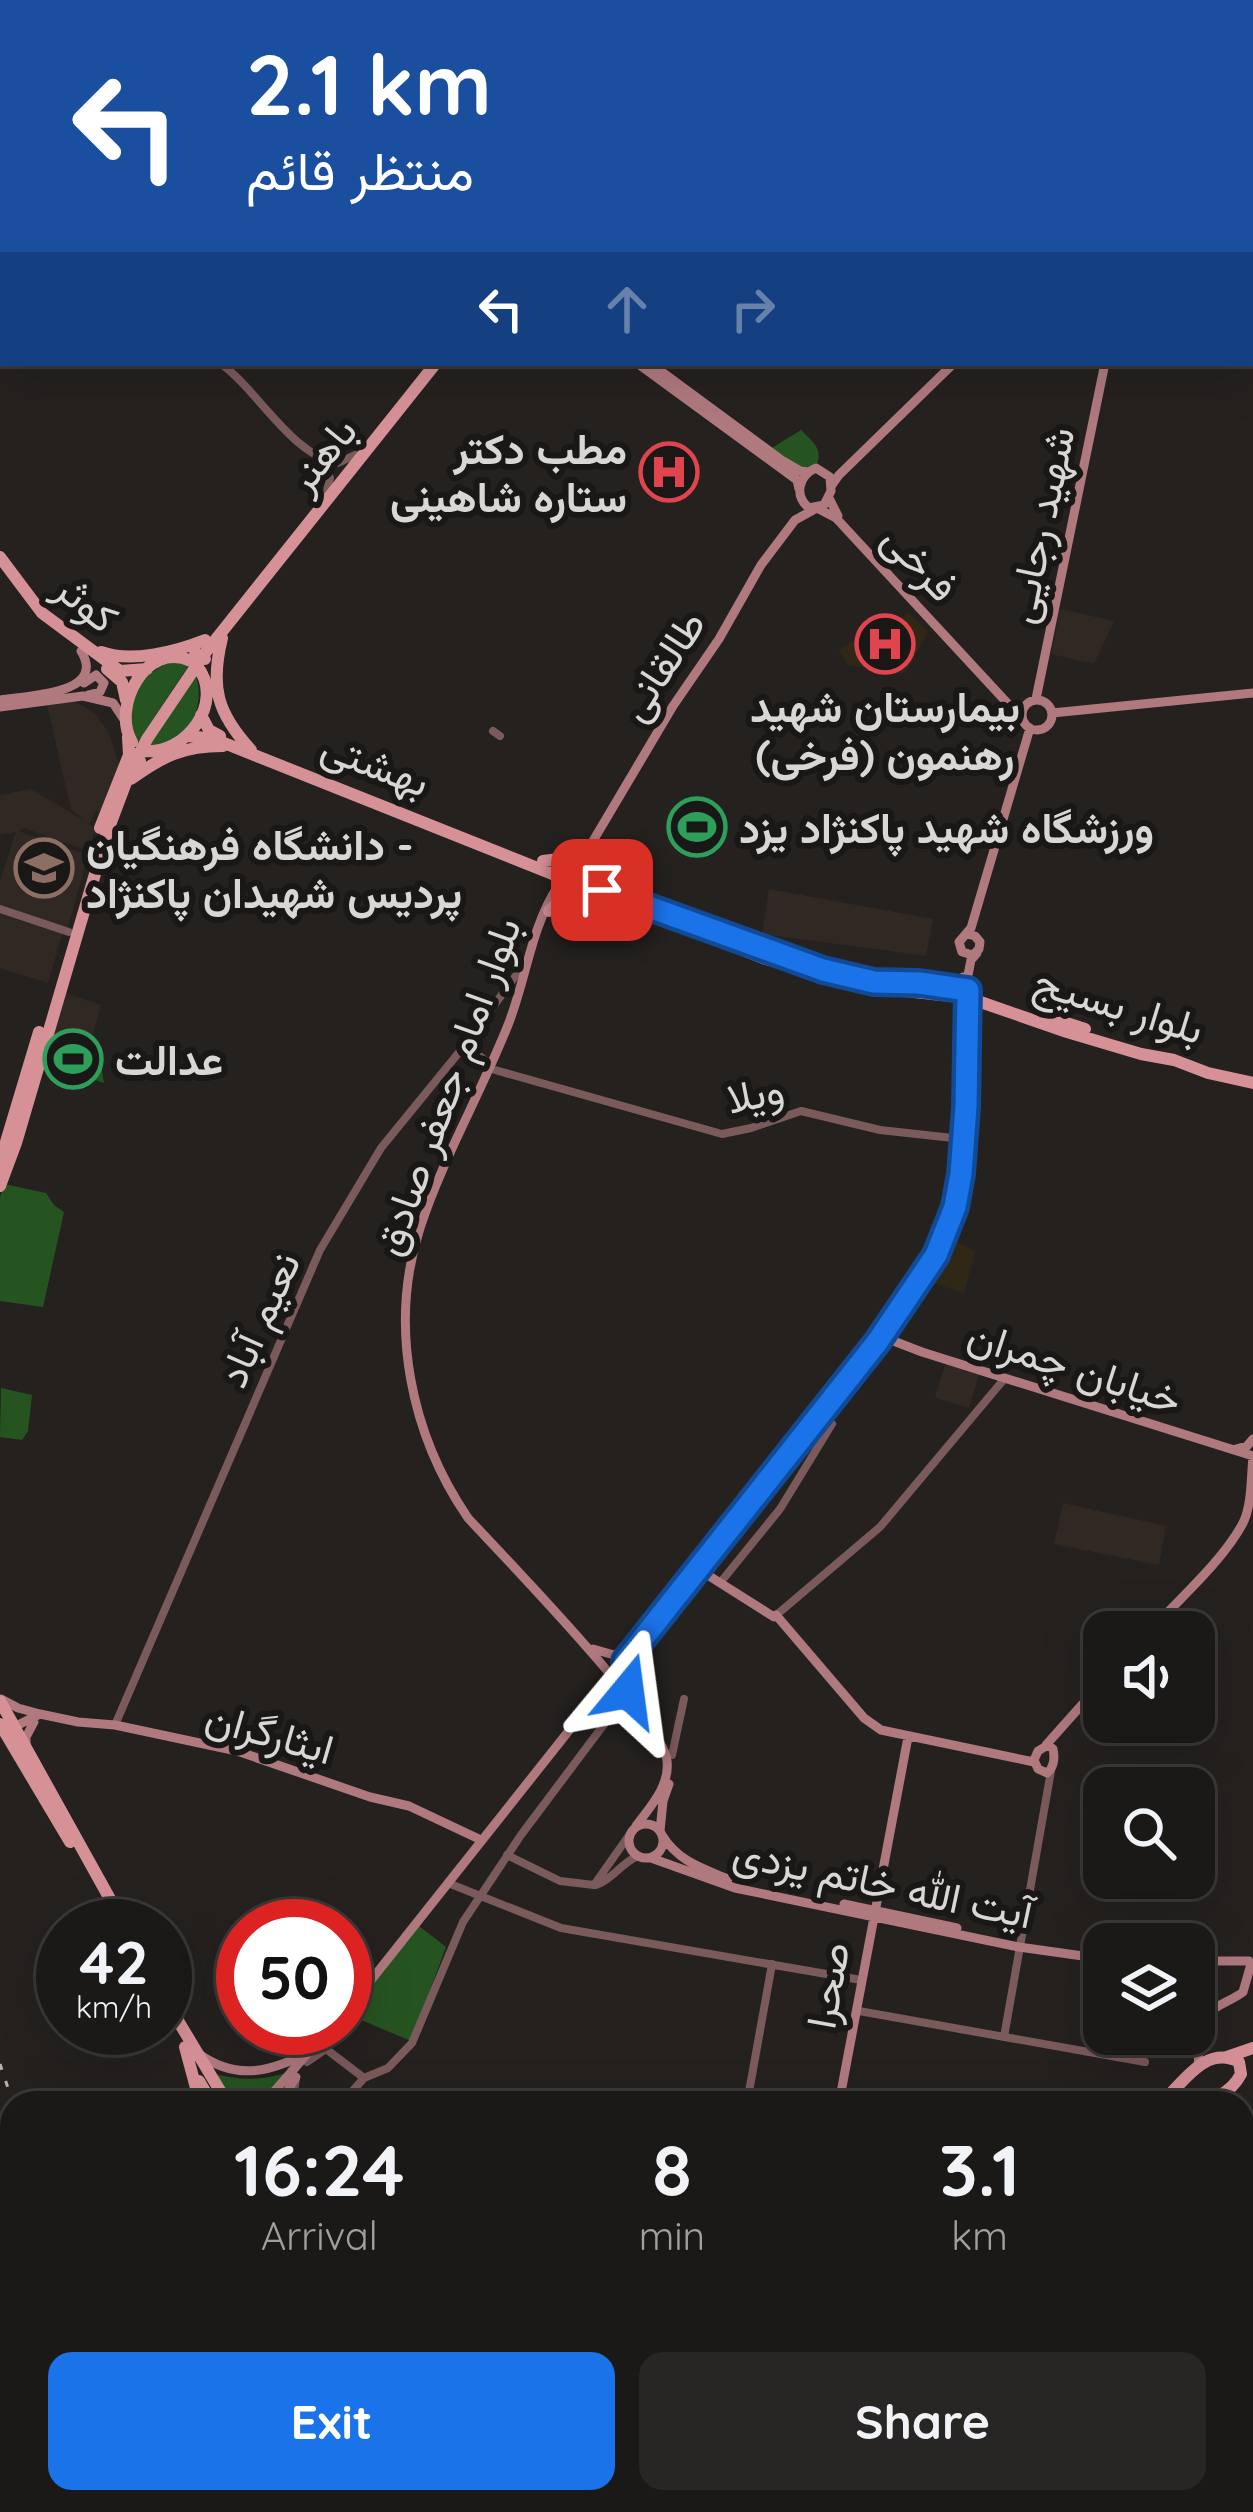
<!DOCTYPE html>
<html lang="en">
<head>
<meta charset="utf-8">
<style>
	:root { --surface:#1b1917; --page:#282624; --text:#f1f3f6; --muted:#a0a0a1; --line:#393836; --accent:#1a73e8 }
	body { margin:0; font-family:Quicksand,Vazirmatn,sans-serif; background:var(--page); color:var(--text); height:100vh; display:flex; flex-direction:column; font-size:45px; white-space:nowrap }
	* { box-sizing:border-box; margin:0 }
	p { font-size:39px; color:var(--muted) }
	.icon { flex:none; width:66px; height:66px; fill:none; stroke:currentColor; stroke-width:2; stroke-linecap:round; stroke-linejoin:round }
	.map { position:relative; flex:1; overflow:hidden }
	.drawer { position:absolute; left:0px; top:2091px; width:1254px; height:423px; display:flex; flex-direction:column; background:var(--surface); border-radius:36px 36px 0 0; box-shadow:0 12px 48px #0002,0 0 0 3px var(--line) }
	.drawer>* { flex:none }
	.banner { position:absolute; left:0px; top:0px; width:1254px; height:366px; box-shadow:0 12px 48px #0002,0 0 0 3px var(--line); background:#1a4fa0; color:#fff; overflow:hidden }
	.fabs { position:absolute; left:1083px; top:1611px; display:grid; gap:24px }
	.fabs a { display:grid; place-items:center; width:132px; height:132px; border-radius:24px; background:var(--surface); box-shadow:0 12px 48px #0002,0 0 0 3px var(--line); font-size:60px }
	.speed { position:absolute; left:36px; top:1899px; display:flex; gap:24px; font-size:60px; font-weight:700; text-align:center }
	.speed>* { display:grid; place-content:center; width:156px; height:156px; border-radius:50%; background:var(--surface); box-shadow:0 12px 48px #0002,0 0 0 3px var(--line); line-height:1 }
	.speed small { font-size:30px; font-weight:400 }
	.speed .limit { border:18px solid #d22; background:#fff; color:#111 }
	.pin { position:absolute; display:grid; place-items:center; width:102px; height:102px; color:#fff; margin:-51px; border-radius:24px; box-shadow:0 6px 18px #0006 }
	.me { position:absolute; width:132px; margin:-66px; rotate:16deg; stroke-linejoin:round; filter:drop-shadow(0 0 9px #0008) }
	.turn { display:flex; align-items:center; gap:42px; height:252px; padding:0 48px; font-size:54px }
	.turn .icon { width:156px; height:156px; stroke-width:2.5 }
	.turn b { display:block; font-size:84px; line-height:102px }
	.lanes { display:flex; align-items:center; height:114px; padding:0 48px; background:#0003; justify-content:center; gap:60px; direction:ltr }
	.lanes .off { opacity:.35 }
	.eta { display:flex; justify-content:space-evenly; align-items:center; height:204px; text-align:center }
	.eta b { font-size:72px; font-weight:800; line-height:84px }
	.cta { display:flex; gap:24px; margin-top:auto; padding:24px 48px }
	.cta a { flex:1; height:138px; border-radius:24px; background:var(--accent); color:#fff; font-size:48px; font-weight:800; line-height:138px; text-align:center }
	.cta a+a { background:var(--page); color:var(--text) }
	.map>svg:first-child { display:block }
</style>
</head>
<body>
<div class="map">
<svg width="1253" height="2512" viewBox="0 0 1253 2512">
	<rect width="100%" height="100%" fill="#24211f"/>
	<!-- built -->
	<path fill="#302923" d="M1060,609l54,12 -20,43 -43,-10z
		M69,701l13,4 14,10 12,16 12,36 -20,45 -4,-1 -7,13 6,5 -6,22 -65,-23 -6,3 70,24 -20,72 -68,-21v-25l16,-49 -16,3v-40l31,-6 54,32 -14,-12 -24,-104z
		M769,889l164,30 -7,37 -164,-22z
		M0,914l61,19 1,2 -14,48 -48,-15z
		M65,993l36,12 -11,41 -36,-12z
		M946,1361l34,10 -11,37 -34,-10z
		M1063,1503l103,23 -7,39 -105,-21z"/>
	<!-- industrial -->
	<path fill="#362321" d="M188,2502h175l-6,10h-165z
		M1027,2502h106l-3,10h-91z"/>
	<!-- medical -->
	<path fill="#312717" d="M907,611l21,21 -22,40 -4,2 -54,-9 -9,-15 38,-25 23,-3z
		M948,1236l27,16 -11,41 -38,-12z"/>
	<!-- green -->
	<path fill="#265421" d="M801,430c11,11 22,18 16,34l-16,6 -29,-22z
		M174,662l15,3 -51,77c-23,-30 3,-73 36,-80z
		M194,671c12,27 1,62 -29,74 -2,1 -17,1 -19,1z
		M681,806l41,14 -9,28 -41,-14z
		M54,1035l44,14 6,34 -58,-20z
		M4,1184l42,9 8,12 10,7 -21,95 -43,-6v-104z
		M1,1388l31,7 -4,36 -6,9 -22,-3z
		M419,1926l27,21 -35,94 -64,-27z
		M204,2062l9,4 2,8c26,7 46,6 71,-1l2,-6 6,-3 -32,37c-31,2 -41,-17 -58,-39z"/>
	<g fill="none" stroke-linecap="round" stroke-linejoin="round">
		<!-- tertiary -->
		<path stroke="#7b5a5c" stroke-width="8" d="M0,287h3
			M220,363c38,27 71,92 118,100l17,-8
			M321,462l9,16 -3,13
			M493,731l7,5
			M0,909l69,23
			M465,1045l26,20
			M495,1070l227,64 29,-6 50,-17 79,19 82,9
			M720,1583l60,-74 52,-85
			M774,1617l106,-90 125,-149
			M115,1725l205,-475 61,-102 84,-103 52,-71
			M672,1755l12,-56
			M507,1855l53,26 34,4
			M448,1883l113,45 300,52
			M594,1885l36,-51
			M596,1885c16,-5 25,-22 42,-29
			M859,2011l286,51
			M1004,2037l47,-266
			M307,2062l19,-13 38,29
			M296,2078l-2,14 7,11
			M342,2103l22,-25 24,-10 24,-25 51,-121 58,-87 102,-136
			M747,2103l25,-139
			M1242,2168l11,19
			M0,2233l7,-47
			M0,2337l12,1
			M1242,2405l11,-6
			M183,2502l5,10
			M601,2502v10
			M623,2502l6,10
			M915,2502l5,10
			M857,2512l19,-10"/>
		<!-- secondary -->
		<path stroke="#af797e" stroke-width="9" d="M67,3l1,-3
			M366,3l1,-3
			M1095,3l1,-3
			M1183,3v-3
			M0,82l3,1
			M0,90l3,1
			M1251,352h2
			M637,363l160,117 2,9
			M650,363l133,98 17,10 9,1
			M816,468l14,9 1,14 -7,14 -15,3c-15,-12 -11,-32 7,-40z
			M832,485l7,-10 115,-112
			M829,498l9,18
			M817,508l19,10 186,201
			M84,683l12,-8 8,8 -4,9 -12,3
			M1036,699l69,-336
			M1022 715a15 15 0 1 1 30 0a15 15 0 1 1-30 0Z
			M0,700c25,-4 108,-5 81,-49
			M0,707l83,-11 30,7 10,15
			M1052,713l201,-20
			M590,846l83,-140 46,-67 42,-74 34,-45 20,-11
			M558,886c-27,41 -32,94 -50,139 -27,68 -65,133 -88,203 -32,98 -9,207 48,290 36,39 196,203 199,243 3,25 -17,46 -31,65
			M967,934l8,2 5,6 -1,7 -6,6 -11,-3 -3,-10 12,-14 59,-200
			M951,987l12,-10
			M878,1335l44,17 331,104
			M1236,1449l11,-3 6,-7
			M695,1567l79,50
			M776,1615l88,103 17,12 153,32
			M1149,1632c30,-33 73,-70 94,-109 9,-18 8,-47 10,-67
			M593,1649l21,6 19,-8
			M625,1661l3,30
			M1,1699l17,9 22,6
			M10,1729l30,-15 38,8 37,3 122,26 133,46 39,9 70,33
			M1046,1745l58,-65
			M1048,1745l5,4c2,8 1,19 -6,24l-9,-4 -4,-9 4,-9z
			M26,1746v-9l8,-15
			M629 1841a17 17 0 1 1 34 0a17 17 0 1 1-34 0Z
			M660,1831l3,-30 6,-17
			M662,1835c16,26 39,33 66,44
			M651,1858l84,30 284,59 85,12
			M844,1904l113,24
			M1194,1961h55
			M345,2013l533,-672c20,-27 42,-54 57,-84 42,-86 32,-189 33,-282l3,-15 6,-7
			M199,2054c39,28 74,17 112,-3
			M1198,2066c2,-12 -2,-21 -1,-32 3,-26 29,-29 46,-42l8,-28
			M264,2103l66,-75
			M280,2103l16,-26
			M839,2103l69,-366
			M138,2502l3,10
			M369,2512l8,-10
			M381,2512l6,-10
			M1134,2512l3,-10"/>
		<!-- primary -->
		<path stroke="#d69197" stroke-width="12" d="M725,3l3,-3
			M0,557l42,56 78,58 27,-2
			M222,638c-12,49 -5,75 29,112
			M101,652c30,11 74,0 104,-12
			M107,669l15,13 4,18
			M201,715l8,15 11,6
			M188,736l26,3 549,219 97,28 109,12 98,34 74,22 33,6 34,13 45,10
			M132,742c-21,-35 14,-102 59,-81
			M144,751c41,5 82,-49 53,-85
			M131,779c32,-23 52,-33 92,-33
			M100,828l29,-73 -1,-18
			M591,845l-3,19 7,18
			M543,861l24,-3 13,-9
			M558,870l6,-4h10l7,13
			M549,911l13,-13 22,-8
			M879,982l63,4
			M1042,1015l43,14
			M0,1162l39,-130
			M0,1186l16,-43 91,-310 23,-61 17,-33 58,-86 231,-290
			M0,1701l125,225
			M0,1724l70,118
			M165,1999l57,95 11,9
			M185,2047l15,56
			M1227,2057l26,-9
			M199,2081l13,22
			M1161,2103c22,-19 44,-59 78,-41l2,12c-11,21 -29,26 -52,29
			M0,2450l12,-15"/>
		<!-- rail -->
		<path stroke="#b8b6b4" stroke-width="3" stroke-dasharray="6 12" stroke-linecap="butt" d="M0,2064l13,39
			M151,2502l4,10"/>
		<!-- primary-bridge -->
		<path stroke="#d69197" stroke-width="12" d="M195,651l1,8h9
			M129,755l8,-1 3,7
			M556,877l2,-7
			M579,887l2,-8"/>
	</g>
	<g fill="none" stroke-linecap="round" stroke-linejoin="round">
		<defs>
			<path id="route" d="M602,890l221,80 51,12 45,1 49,7 -2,117 -5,67 -6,33 -19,48 -58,86 -253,320 3,30"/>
		</defs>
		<!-- route casing -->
		<use href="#route" stroke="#114b97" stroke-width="30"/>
		<!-- route -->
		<use href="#route" stroke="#1a73e8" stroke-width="21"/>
	</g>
	<!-- icons -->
	<defs>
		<symbol id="hospital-ring" viewBox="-11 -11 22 22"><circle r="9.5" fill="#1a1816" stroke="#e0444e" stroke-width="1.5"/><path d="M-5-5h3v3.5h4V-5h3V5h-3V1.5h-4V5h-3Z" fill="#e0444e"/></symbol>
		<symbol id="stadium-ring" viewBox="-11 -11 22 22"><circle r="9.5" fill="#1a1816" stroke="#2e9e5b" stroke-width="1.5"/><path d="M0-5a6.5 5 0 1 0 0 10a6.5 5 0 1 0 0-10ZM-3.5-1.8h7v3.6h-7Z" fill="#2e9e5b"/></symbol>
		<symbol id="university-ring" viewBox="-11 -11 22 22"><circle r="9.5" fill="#1a1816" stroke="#8d6e63" stroke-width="1.5"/><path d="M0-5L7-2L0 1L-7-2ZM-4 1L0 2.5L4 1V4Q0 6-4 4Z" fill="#8d6e63"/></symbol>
	</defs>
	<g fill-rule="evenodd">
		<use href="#hospital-ring" x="636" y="439" width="66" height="66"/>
		<use href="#hospital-ring" x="852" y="611" width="66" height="66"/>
		<use href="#stadium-ring" x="664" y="794" width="66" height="66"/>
		<use href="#university-ring" x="11" y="835" width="66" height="66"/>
		<use href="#stadium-ring" x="40" y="1026" width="66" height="66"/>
	</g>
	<g text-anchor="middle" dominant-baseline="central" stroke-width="12" stroke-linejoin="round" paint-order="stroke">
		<!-- poi labels -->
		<g font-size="42" font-weight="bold" fill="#d9d7d5" stroke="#1a1816" text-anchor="start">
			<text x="627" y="448" text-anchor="end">مطب دکتر<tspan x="627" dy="48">ستاره شاهینی</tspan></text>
			<text x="885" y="706" text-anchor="middle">بیمارستان شهید<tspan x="885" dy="48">رهنمون (فرخی)</tspan></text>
			<text x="739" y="827">ورزشگاه شهید پاکنژاد یزد</text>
			<text x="86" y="844">دانشگاه فرهنگیان -<tspan x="86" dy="48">پردیس شهیدان پاکنژاد</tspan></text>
			<text x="115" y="1059">عدالت</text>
		</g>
		<!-- street labels -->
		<g font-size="42" fill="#d9d7d5" stroke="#1a1816">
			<text transform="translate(321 454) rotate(-51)">باهنر</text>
			<text transform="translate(1039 525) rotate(-78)">شهید رجایی</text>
			<text transform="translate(921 562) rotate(47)">فرخی</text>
			<text transform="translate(87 602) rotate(40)">کوثر</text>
			<text transform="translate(661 665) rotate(-57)">طالقانی</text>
			<text transform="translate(376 763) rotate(21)">بهشتی</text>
			<text transform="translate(1119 1004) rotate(17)">بلوار بسیج</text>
			<text transform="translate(446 1086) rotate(-70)">بلوار امام جعفر صادق</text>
			<text transform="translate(755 1093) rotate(-11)">ویلا</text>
			<text transform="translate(258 1319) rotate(-66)">نعیم آباد</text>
			<text transform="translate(1075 1366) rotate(18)">خیابان چمران</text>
			<text transform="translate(270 1732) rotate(16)">ایثارگران</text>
			<text transform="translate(883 1882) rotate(12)">آیت الله خاتم یزدی</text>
			<text transform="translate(827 1985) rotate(-80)">صحرا</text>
		</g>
	</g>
</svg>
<div class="fabs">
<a><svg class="icon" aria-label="sound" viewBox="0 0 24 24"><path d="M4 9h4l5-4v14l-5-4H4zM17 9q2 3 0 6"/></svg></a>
<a><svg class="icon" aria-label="search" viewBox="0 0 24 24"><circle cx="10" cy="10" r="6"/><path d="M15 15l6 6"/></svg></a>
<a><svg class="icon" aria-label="layers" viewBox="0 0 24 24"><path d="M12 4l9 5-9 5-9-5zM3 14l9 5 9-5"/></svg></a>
</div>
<div class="speed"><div>42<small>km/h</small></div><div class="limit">50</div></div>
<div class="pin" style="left:602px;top:890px;background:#d93025"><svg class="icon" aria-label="arrive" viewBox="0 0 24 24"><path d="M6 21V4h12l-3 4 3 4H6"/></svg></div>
<svg class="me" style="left:628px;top:1691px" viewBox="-20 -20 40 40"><path d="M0-17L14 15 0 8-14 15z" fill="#1a73e8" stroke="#fff" stroke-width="4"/></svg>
<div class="banner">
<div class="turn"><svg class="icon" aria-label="left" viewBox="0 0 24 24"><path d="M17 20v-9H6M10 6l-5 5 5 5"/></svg><div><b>2.1 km</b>منتظر قائم</div></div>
<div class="lanes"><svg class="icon" aria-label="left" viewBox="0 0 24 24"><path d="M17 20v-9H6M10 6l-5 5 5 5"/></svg><svg class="icon off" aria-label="ahead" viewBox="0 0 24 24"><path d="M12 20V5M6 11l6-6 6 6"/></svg><svg class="icon off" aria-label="right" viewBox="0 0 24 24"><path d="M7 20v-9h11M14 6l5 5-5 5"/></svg></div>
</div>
<section class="drawer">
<div class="eta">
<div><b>16:24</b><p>Arrival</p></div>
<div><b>8</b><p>min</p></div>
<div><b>3.1</b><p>km</p></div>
</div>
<div class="cta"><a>Exit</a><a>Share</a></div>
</section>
</div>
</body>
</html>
